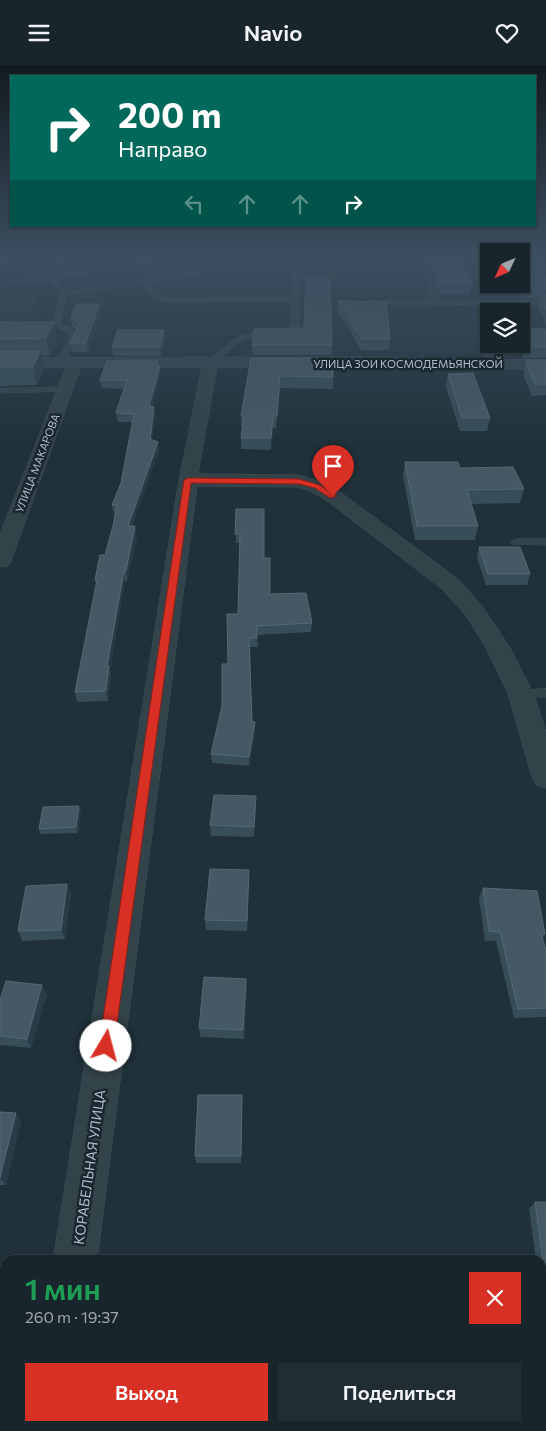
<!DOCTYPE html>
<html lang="ru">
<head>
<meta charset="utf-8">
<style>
	:root { --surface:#18252c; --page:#212d34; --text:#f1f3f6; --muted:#9fa5a9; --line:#364248; --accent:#d93025 }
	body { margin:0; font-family:Commissioner,sans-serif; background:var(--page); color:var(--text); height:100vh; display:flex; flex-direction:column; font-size:19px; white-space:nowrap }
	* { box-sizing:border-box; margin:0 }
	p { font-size:16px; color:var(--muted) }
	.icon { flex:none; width:28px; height:28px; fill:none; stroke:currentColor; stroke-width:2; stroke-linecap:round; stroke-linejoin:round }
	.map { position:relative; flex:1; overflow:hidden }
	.drawer { position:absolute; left:0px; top:1190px; width:546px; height:176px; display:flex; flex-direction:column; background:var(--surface); border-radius:15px 15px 0 0; box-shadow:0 1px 4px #0004,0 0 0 1px var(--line) }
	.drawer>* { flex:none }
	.guide { position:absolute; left:10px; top:10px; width:526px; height:152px; border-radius:0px; box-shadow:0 1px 4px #0004,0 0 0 1px var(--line); background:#00695c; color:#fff; overflow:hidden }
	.needle { width:32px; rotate:226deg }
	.controls { position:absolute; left:480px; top:178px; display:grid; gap:10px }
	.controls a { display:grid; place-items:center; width:50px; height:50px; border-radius:0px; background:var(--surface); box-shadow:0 1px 4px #0004,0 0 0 1px var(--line); font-size:25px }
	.pin { position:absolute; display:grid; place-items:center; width:42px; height:42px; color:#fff; margin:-51px -21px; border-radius:50% 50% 50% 0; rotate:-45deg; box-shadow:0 0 5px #0007 }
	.pin .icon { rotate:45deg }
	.me { position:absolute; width:55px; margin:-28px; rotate:8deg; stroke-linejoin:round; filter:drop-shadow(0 0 4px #0008) }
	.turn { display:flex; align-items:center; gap:18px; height:105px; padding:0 25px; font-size:22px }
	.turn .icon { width:65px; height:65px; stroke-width:2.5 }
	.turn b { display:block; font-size:35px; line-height:42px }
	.lanes { display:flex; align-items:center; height:48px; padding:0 25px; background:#0003; justify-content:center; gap:25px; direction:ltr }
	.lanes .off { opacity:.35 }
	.round { display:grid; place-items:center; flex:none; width:52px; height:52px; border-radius:0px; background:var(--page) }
	.head { display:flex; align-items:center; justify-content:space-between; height:85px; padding:0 25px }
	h1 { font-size:30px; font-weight:600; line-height:38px; color:#1e9e55 }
	.button { display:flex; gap:10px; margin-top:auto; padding:10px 25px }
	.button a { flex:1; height:58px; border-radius:0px; background:var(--accent); color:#fff; font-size:20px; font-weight:600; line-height:58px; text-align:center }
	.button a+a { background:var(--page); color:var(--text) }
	header { display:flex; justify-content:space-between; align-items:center; height:65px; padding:0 25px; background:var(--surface); font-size:22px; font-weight:600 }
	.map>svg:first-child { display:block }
</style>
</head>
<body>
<header><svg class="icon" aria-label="menu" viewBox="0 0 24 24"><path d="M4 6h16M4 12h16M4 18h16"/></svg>Navio<svg class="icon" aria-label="heart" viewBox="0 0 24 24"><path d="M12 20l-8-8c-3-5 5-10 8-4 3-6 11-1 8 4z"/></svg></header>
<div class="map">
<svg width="546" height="1366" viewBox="0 0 546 1366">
	<rect width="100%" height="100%" fill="#20313a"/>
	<!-- green -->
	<path fill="#213b38" d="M309,200h30l2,17 -32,-1z
		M38,228l-5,27 -33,2v-27z"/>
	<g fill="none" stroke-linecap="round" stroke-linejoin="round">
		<defs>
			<path id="service" d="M52,191h6l14,17 99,-17h15l-131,23 10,13 234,-36v71c-14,14 -33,7 -50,11 -16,4 -25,21 -39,27h-3v-4c11,-8 22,-20 35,-25 16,-6 36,1 49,-10l1,-25 -124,1 -12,-3 -17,-15 -73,11 -6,29 19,8 -15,32 -7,2 -1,-2 15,-31 -19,-8 8,-31 -11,-14 -49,7v-4l66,-9zM293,194l-1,38 -124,1 -8,-2 -14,-13z
				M420,191h6l12,45h108v4l-179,-1v-2l2,-1h62z
				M489,267v4l-3,2 9,26 -4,2 -4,-2 -9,-26 3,-5z
				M521,267h25v4h-25z
				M66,322l4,2 -1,2 -69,2v-4z
				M516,474h30v6l-34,-1 -1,-2z
				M546,624v8h-30l-1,-3 1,-3z"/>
			<path id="minor" d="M361,292l185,3v10l-185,-3h-144l-19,107 101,1 25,8 16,9 118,87 25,28 26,39 25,48 12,38v56l-10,-3 -4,-8 -24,-83 -23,-48 -19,-30 -24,-27 -116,-89 -16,-9 -13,-4 -100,-1 -100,774h-44l126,-780 23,-113h-121l-70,194 -3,5 -8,1v-33l66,-167 -66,1v-10z
				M26,1361h50v5h-50z"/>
			<path id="secondary" d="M0,191h19l-2,3 -17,3z"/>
		</defs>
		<!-- service casing -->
		<use href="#service" stroke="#404e57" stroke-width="1"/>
		<!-- minor casing -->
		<use href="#minor" stroke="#404e57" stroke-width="1"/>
		<!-- secondary casing -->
		<use href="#secondary" stroke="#404e57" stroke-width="1"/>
		<!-- service -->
		<use href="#service" fill="#33434a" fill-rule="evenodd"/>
		<!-- minor -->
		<use href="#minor" fill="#33434a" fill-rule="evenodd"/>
		<!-- secondary -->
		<use href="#secondary" fill="#41535e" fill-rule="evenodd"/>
	</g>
	<!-- wall -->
	<path fill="#374d57" d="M428,191h30l14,26 -2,12h-31z
		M521,191l25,10v59l-8,-18 1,-8 -16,-1 -7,-14h5z
		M338,236l52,38 -1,11h-28l-23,-39z
		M100,248l-12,39h-16l-2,-9 7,-14 -5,-2 -1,-9z
		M0,257l57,18 -7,16h-9l3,13 -7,16 -37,1z
		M304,263l28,17v10h-79l-1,-10z
		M525,264h21v29h-23v-18z
		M164,265l1,9 -4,17h-48l-1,-9z
		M251,293l82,19v12l-53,-1 -4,40h-3l-2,22 -30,-1v-11l2,-11h-2v-11z
		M526,295h20v35l-14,1 -8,-19v-5z
		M158,301l2,8 -8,33h2l1,8 -3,24 6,3 1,8 -27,76 5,10 -10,45h-2l-15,88 1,7 -3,25 -31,1 -2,-10 21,-106 -1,-6 10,-25 8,-29 3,-12h-2l-2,-9 9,-22 12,-61h-15l-2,-9 9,-24 -23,-1 -2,-8z
		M448,309l42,44 -3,13h-27l-14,-44z
		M405,397l55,6 64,21 -4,14 -49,1 7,22 -3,14h-60l-12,-64z
		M236,444l28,49 6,36 42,29 -1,9 -54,3 1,12h-8l2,74 3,1v9l-6,35 -37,-3 -1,-9 11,-48 6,-42 10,-50 2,-71h-4z
		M479,482l51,27 -3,11h-41l-9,-27z
		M256,742l-2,30 -43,-1 -1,-11z
		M81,746l-3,22 -38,1 -1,-5z
		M249,815l-2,51 -41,-1 -1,-10z
		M67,819l4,10 -6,45 -43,2 -4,-10z
		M483,823l62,46 -2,4 3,12v67l-32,1 -18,-77h-11l-6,-43z
		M246,914l1,9 -3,51 -44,-2 -1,-9z
		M47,929l-16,54 -31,-3v-45z
		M242,1038l-1,60h-45l-1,-7z
		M0,1047l21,9 -15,64h-6z
		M535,1137h11v87h-5v-29h-5l-7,-52z"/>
	<!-- shaded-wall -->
	<path fill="#283c47" d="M99,239l1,9 -12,39 -2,-9z
		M54,257l3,18 -7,16 -4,-18z
		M164,265l1,9 -4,17 -1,-9z
		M40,286l4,18 -7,16 -4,-18z
		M158,296l1,8 1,-3v8l-10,41 -1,-9z
		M280,311v12l-4,40 1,-12z
		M154,342l1,8 -4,32 -1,-8z
		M273,351v12l-2,22v-12z
		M158,377l1,8 -30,86 -1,-10z
		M135,461l2,10 -10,45 -1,-10z
		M124,506l1,10 -15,88 1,7 -3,25 -2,-10 1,-25z
		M255,657v9l-6,35v-9z
		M256,731v11l-2,30v-10z
		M79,741l2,5 -3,22 -2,-6z
		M249,805v10l-2,51v-10z
		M67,819l4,10 -6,45 -4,-9z
		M246,914l1,9 -3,51 -1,-9z
		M42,920l5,9 -16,54 -4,-9z
		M16,1048l5,8 -15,64 -6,-7z"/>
	<!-- building -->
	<path fill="#445963" stroke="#546973" d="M433,191h25l14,26h-31z
		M521,191h19l6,10v3h-23l-2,3z
		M521,210l25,2v12l-21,-1 -4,-7z
		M306,213h24l2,67h-80l2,-16 50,-1z
		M540,231h6v13z
		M338,236l48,1 4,37h-28z
		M76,239h23l-13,39h-16l9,-19 -1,-2 -7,-4z
		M0,257h54l-8,16 -46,1z
		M525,264h21v18l-20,-1z
		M118,265h46l-4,17h-48z
		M0,286h40l-7,16h-33z
		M251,293h82v19l-53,-1 -3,40h-4l-2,22h-30l3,-22h-3z
		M526,295h20v24h-11l-8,-19z
		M107,296h51l-1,5h3l-11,40 5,1 -4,32 8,3 -30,84h7l-9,45h-2l-17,95h2l-3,25 -31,1 22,-112h-2l5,-25h5l8,-29 4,-21h-5l9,-22 13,-69 -18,-1 11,-33h-27z
		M473,308l17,45h-28l-14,-44z
		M405,397h53l2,6 53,-1 11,22 -57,1 11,36h-61z
		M236,444h28v49h6v36l36,-1 6,30 -55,3v12h-8l3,83 3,1 -6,35 -38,-3 11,-48v-42h6l-1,-50h11l2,-80h-5z
		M479,482h41l10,27h-42z
		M214,730l42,1 -2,31 -44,-2z
		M79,741l-3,21 -37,2 4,-22z
		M210,804l39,1 -2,51 -42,-1z
		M67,819l-6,46 -43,1 8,-45z
		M483,823l54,3 8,43h-4l5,16v58l-28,1 -18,-77 -11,-1z
		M204,912l42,2 -3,51 -44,-2z
		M6,916l36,4 -15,54 -27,-3v-36z
		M198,1030h44l-1,61h-46z
		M0,1047l16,1 -16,65z
		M535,1137h11v81z"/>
	<!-- sky -->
	<linearGradient id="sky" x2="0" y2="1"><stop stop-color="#121b20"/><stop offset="0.5" stop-color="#3c4e60"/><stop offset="1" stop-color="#3c4e60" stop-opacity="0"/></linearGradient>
	<rect width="546" height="382" fill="url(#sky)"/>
	<!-- route -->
	<path fill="#d93025" stroke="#8d1f18" d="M188,413l111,1 21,6 17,11 -7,2 -15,-10 -16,-4 -108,-1 -77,563 -2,5 -6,2 -5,-2 -2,-5 85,-566z"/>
	<g text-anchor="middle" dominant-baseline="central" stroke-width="5" stroke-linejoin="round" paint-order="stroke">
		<!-- far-street labels -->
		<g font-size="11" fill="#aebec7" stroke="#19272f">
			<text x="408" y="298">УЛИЦА ЗОИ КОСМОДЕМЬЯНСКОЙ</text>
			<text transform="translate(37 398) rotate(-69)">УЛИЦА МАКАРОВА</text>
		</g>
		<!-- street labels -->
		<g font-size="14" fill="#aebec7" stroke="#19272f">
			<text transform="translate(89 1102) rotate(-82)">КОРАБЕЛЬНАЯ УЛИЦА</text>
		</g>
	</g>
</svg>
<div class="controls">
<a><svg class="needle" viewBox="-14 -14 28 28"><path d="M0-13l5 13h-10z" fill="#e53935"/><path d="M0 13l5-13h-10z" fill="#9fa5a9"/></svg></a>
<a><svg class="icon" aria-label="layers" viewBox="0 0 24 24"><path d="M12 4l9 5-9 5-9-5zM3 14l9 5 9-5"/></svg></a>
</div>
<div class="pin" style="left:333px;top:431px;background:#d93025"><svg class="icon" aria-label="arrive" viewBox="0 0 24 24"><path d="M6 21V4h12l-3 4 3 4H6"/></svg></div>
<svg class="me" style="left:106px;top:981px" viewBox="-20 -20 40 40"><circle r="19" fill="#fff"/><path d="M0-13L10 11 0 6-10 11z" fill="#d93025"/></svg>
<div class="guide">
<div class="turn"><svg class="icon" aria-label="right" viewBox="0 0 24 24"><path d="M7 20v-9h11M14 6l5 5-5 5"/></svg><div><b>200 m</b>Направо</div></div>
<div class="lanes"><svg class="icon off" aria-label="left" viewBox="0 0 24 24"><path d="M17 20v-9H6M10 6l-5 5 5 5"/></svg><svg class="icon off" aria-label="ahead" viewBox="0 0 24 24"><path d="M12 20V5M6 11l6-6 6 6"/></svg><svg class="icon off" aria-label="ahead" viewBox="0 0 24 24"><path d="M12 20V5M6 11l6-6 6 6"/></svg><svg class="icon" aria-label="right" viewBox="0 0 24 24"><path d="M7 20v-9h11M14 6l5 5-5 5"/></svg></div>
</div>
<section class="drawer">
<div class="head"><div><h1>1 мин</h1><p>260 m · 19:37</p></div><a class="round" style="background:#d93025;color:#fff"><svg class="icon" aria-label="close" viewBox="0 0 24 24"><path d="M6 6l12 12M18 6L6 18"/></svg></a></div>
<div class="button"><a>Выход</a><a>Поделиться</a></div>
</section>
</div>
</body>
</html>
